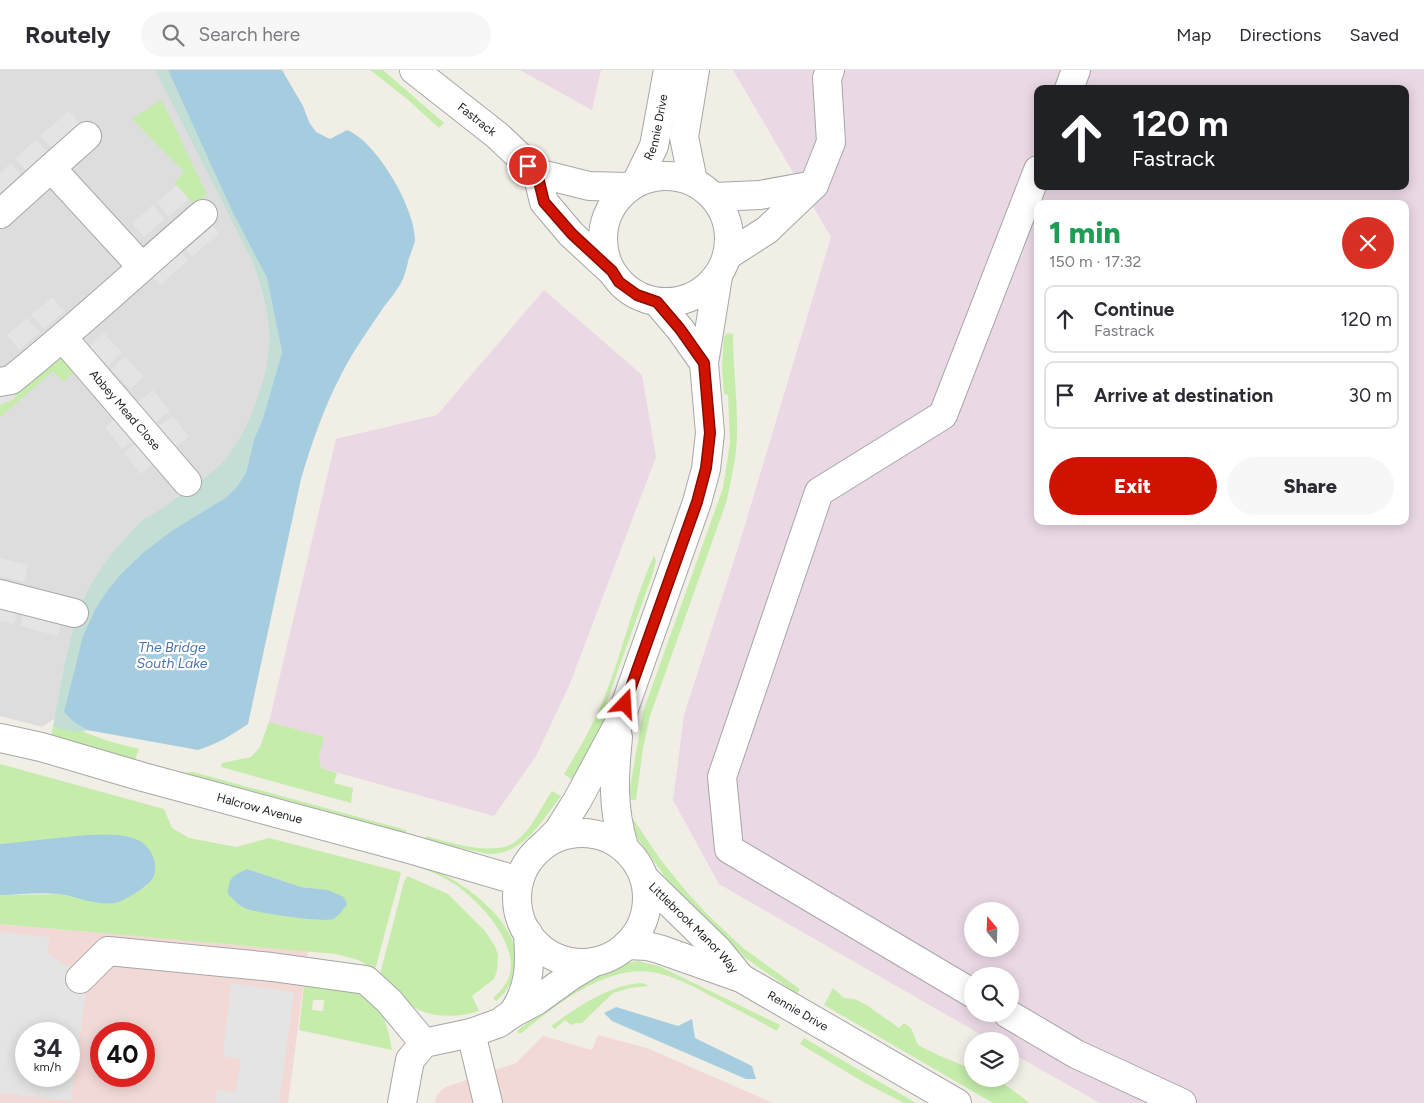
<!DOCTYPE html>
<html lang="en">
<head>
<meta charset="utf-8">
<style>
	:root { --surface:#fff; --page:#f7f7f7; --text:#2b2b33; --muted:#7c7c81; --line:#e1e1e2; --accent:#d01300 }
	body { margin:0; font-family:Figtree,sans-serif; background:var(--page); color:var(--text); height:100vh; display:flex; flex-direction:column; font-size:19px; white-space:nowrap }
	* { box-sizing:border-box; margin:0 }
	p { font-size:16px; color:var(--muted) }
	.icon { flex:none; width:28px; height:28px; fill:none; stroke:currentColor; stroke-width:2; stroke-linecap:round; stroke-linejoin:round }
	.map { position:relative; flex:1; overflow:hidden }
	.drawer { position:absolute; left:1034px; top:130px; width:375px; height:325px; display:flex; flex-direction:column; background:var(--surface); border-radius:10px; box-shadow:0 2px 12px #0003 }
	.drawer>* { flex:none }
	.banner { position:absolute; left:1034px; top:15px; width:375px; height:105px; border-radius:10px; box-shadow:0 2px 12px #0003; background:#202124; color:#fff; overflow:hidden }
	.needle { width:32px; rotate:341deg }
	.buttons { position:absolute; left:964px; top:832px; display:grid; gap:10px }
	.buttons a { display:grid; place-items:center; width:55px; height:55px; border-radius:50%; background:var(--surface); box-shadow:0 2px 12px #0003; font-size:25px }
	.speed { position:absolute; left:15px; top:952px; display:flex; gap:10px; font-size:25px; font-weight:700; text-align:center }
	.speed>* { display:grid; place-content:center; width:65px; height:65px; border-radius:50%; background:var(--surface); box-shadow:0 2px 12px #0003; line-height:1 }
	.speed small { font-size:12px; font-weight:400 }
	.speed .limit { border:8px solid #d22; background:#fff; color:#111 }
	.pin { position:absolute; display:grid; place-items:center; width:42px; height:42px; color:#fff; margin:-21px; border:2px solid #fff; border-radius:50%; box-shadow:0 1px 5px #0007 }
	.me { position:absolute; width:55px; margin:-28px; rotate:20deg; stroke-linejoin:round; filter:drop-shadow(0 0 4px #0008) }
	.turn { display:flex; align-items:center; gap:18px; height:105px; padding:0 15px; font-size:22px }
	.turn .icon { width:65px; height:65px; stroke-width:2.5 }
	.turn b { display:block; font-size:35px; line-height:42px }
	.round { display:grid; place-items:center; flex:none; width:52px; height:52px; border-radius:26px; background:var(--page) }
	.summary { display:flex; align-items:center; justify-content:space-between; height:85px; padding:0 15px }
	h1 { font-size:30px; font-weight:800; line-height:38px; color:#1e9e55 }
	.primary-button { display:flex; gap:10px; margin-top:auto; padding:10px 15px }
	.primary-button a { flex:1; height:58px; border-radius:30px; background:var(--accent); color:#fff; font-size:20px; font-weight:800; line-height:58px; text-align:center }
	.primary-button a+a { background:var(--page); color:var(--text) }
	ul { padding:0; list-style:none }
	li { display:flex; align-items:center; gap:15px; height:68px; margin:0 10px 8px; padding:0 5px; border:2px solid var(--line); border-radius:10px }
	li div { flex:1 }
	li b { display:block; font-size:19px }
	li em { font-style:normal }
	header { display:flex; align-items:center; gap:30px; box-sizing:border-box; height:70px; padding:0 25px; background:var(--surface); border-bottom:1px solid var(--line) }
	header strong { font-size:24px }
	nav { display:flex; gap:28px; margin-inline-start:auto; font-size:18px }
	.search { width:350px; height:45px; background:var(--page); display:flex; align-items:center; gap:12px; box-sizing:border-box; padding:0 18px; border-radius:28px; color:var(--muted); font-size:19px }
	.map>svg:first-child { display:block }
</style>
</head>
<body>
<header>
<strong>Routely</strong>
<div class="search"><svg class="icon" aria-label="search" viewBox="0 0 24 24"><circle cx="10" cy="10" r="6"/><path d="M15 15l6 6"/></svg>Search here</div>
<nav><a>Map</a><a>Directions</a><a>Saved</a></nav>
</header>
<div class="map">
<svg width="1424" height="1033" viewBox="0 0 1424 1033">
	<rect width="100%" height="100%" fill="#f1eee6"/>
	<!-- residential -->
	<path fill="#dedddd" d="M0,0h168l99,208 13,61 -17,79 -199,294 -22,15 -42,-11z"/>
	<!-- commercial -->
	<path fill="#f2d9d6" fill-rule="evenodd" d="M0,854l308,27 -20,152h-288zM26,964h43v42h-43zM101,964h43v42h-43z
		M598,965l49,13 126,55h-338l1,-6 5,-7 5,-3 70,-24 27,-27 49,14z"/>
	<!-- industrial -->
	<path fill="#ead8e5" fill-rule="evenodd" d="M520,0h81l-9,40z
		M733,0h691v1033h-324l-90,-51v-11h-18l-273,-157 -46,-84 11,-85 55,-170 92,-308zM1038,19h367v97h-367zM1038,134h367v317h-367zM972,841h38v38h-38zM972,906h38v38h-38z
		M544,220l98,85 14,82 -87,229 -33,70 -42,60 -173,-48 -2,-10 4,-21 -54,-15 67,-283 101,-24z"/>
	<!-- grass -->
	<path fill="#c5ecab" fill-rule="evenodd" d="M370,0h13l61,53 -5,5 -32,-29z
		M161,30c17,30 29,63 46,93l-10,12 -4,-5 -2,2 -17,-19 10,-11 -52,-53z
		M727,263l6,1c0,35 5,69 4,104 -1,21 -6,42 -10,62l-77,216 -7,32 -7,52 -8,-1 15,-87 80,-224 7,-45 -2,-48 -4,-1 -2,-27 2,-30z
		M54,281l24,18 -15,13 -10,-11 -53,46v-12l14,-6 9,-22z
		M654,485l2,6 -3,12 -51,142 4,2 -18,37 -15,26 -9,-6c18,-29 34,-58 45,-89 16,-43 26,-88 45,-130z
		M269,652l55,15 -5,21 2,10 16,5 -3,10 19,5 -2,15 -130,-36 1,-4 29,-6 9,-10z
		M53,657l31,5 24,9 31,8 -6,16 -83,-26z
		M0,694l164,45 8,19 17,10 47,9 33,-9 128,33 4,2 -26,97 -17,-10 -22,-6 -336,-30v-29l57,-1 41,8 17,1 32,-17 -88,-47 -59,5zM247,799l54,18 27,3 -91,13z
		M193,702l213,58v4l-230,-61z
		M552,721l9,5c-19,25 -38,59 -73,58l-63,-13 1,-5c23,6 70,22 90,5 16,-12 25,-34 36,-50z
		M634,750l26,39 25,31 21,23 37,35 57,41 -3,5 -53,-37 -71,-69 -40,-56 -2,-11z
		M419,793c50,18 138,84 77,138l-3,-3c7,-6 13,-13 16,-21 11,-33 -29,-75 -53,-92 -12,-8 -25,-14 -38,-18z
		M407,806l41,18 37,37 10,15 3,9 -1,16 -3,8 -22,17 7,15c-22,7 -54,8 -72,-9 -10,-9 -17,-20 -27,-28l24,-92z
		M638,891l21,5 121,59 -3,6c-21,-12 -43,-23 -64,-34 -17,-9 -33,-18 -52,-23 -50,-14 -105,31 -141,60l-3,-3c28,-22 86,-67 121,-70z
		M305,906l49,11 28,25 7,22 3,16 -93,-20zM313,930h11l-1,11 -11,-1z
		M642,913l7,3 -19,2 -17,5 -31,30h-6l-5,2 -6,-5 -10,9 -4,-3c27,-19 57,-41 91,-43z
		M833,918l11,10 11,1 13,7 31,22 5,-5 7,5 7,17 22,11 32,13v10h25l24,17 8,7h-36l-169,-98z
		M804,968l112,65h-12l-39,-20 -65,-39z"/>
	<!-- wetland -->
	<path fill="#c3dfd5" d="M155,0h13l64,141 35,67 15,74 -19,66 -9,21 -8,34 -10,15 -11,10 -52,32 -97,131 -4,20 3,42 12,7c-9,5 -24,-1 -34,-3 8,-41 14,-85 29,-124 11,-28 42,-66 64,-86l2,1c22,-16 55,-36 74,-55 27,-29 51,-95 47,-135 -2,-24 -9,-47 -18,-70z"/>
	<!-- parking -->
	<path fill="#e4e4e4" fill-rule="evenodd" d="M69,41l12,14 -28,25 -13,-14z
		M36,70l13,14 -21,18 -13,-14z
		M11,93l12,14 -23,21v-25z
		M177,115l12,14 -20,18 -12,-15z
		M153,135l12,14 -21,18 -12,-14z
		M207,149l12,14 -27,24 -12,-14z
		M176,175l12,15 -28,25 -12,-14z
		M52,227l12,14 -20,18 -13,-14z
		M27,248l13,14 -21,18 -12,-15z
		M104,263l18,20 -14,13 -18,-20z
		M125,287l19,20 -14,12 -19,-19z
		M23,308l-9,21 -14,6v-16z
		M153,320l17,21 -15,12 -17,-21z
		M120,346l16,21 -14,12 -17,-22z
		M172,346l17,20 -14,12 -17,-21z
		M139,371l17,21 -15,12 -17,-21z
		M0,488l28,7 -4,17 -24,-6z
		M0,533l19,4 -5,17 -14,-3z
		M24,540l38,9 -4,17 -38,-10z
		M0,862l49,5 -1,17 40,24 -17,123 -69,-8 -2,6zM26,964h43v42h-43z
		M231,913l63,9 -15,111h-63l1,-13 19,2 5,-33 -18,-3z"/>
	<!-- water -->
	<path fill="#a6cddf" d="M168,0h114l21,36 6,16 7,10 14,7 17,-9c30,12 68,78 68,110 -1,5 -4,13 -6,18 -2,8 -4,18 -8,25 -5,9 -12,17 -18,25 -14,21 -29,42 -41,65 -18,34 -30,69 -41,106l-53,245c-16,11 -31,20 -50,26l-111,-20 -12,-7 -11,-11 19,-76 12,-26 10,-16 16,-20 23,-22 29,-22 52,-32 11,-10 10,-15 8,-34 9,-21 19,-66 -15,-74 -35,-67z
		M87,765c17,0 37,-2 53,6 12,7 19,24 13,37 -4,8 -29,23 -38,25 -19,3 -39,-7 -57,-9 -19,-2 -39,1 -58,1v-51z
		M247,799l54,18 27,3 16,7 3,8c-4,4 -9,12 -14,14 -10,4 -75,-6 -86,-10 -8,-3 -13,-9 -19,-15 1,-17 4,-18 19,-25z
		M616,937l62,19 14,-7 3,19 57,28 4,13h-10l-134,-58 -8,-8z"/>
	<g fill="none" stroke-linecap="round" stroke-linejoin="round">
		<defs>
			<g id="minor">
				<path id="s1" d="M414,0l84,66 39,37 52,13 38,1"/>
				<path d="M1069,19l7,-19"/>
				<path d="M51,98l36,-32"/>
				<path d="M537,103l7,29 27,32 39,36"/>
				<circle cx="666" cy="169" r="63"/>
				<path d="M693,111l-9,-44 11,-67"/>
				<path id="s2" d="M636,113l18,-37 14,-76"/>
				<path d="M715,127l45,-2 54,-10"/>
				<path d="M0,144l51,-46 91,99"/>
				<path d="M728,185l39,-25 47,-45 17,-43 -4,-64 3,-8"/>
				<path id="s3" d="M63,268l124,144"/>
				<path d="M704,293l14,-87"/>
				<path d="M0,312l11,-2c66,-53 128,-111 192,-166"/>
				<path d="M0,524l74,19"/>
				<path d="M618,667c-4,41 -6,69 6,110"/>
				<path id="s4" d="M0,668l41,9 102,30 263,71 113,33"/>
				<circle cx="582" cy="828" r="65"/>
				<path d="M545,774l13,-13 19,-30 42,-78 78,-221 9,-33 4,-36 -6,-70 -24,-34 -23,-27"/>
				<path id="s5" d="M645,809l73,71 22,27"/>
				<path id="s6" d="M627,875l20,1 12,3 82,29 216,125"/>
				<path d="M80,909l28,-28 164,16 94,13 23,21 35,42"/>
				<path d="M972,923l-243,-144 -7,-72 97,-285 124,-77 95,-245"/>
				<path d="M513,943c18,-27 17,-49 15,-80"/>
				<path d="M1008,944l68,40 106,49"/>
				<path d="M471,963l17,70"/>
				<path d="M402,1033l8,-43 14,-17 47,-10 28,-10 14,-10 23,-12 36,-26 22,-13"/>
			</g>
		</defs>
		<!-- minor casing -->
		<use href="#minor" stroke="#a7a7a7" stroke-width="30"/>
		<!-- minor -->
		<use href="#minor" stroke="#fff" stroke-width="28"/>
	</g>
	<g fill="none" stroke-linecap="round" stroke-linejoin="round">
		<defs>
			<path id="route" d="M528,96l9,7 7,29 28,32 40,37 7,11 18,13 20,7 23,27 24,34 6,70 -4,35 -9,34 -72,202"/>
		</defs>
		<!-- route casing -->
		<use href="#route" stroke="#870c00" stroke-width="12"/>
		<!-- route -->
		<use href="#route" stroke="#d01300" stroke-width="9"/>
	</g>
	<g text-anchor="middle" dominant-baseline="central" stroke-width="4.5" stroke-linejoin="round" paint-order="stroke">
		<!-- street labels -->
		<g font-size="12" fill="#202020" stroke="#fff">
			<text stroke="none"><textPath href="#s1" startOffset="80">Fastrack</textPath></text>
			<text stroke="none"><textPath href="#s2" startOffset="60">Rennie Drive</textPath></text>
			<text stroke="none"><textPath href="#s3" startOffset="95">Abbey Mead Close</textPath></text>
			<text stroke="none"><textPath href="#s4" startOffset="269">Halcrow Avenue</textPath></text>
			<text stroke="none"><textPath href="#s5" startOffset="69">Littlebrook Manor Way</textPath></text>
			<text stroke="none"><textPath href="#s6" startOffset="185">Rennie Drive</textPath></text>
		</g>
		<!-- water labels -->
		<g font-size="14" font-style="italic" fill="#4974b3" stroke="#fff">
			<text x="172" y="577">The Bridge<tspan x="172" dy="16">South Lake</tspan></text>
		</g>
	</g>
</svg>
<div class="buttons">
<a><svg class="needle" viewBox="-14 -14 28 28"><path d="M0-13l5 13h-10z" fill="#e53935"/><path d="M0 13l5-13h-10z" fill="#7c7c81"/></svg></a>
<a><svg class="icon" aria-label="search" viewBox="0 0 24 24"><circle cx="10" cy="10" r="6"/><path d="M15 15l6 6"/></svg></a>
<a><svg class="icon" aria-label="layers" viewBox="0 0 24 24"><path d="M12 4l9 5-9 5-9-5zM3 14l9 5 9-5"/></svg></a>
</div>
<div class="speed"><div>34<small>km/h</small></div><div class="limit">40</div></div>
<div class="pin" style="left:528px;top:96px;background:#d93025"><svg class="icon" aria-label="arrive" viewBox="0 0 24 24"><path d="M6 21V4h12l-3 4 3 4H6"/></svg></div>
<svg class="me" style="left:625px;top:634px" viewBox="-20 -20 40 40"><path d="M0-17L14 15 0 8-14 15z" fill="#d01300" stroke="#fff" stroke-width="4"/></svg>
<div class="banner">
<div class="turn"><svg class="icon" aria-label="ahead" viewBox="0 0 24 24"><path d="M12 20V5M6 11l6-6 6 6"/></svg><div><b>120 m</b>Fastrack</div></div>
</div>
<section class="drawer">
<div class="summary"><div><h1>1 min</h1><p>150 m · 17:32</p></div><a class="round" style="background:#d93025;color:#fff"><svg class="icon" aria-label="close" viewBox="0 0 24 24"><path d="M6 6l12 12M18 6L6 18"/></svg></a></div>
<ul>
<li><svg class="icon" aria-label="ahead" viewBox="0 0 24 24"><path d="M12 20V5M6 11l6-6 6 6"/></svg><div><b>Continue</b><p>Fastrack</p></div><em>120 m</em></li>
<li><svg class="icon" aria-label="arrive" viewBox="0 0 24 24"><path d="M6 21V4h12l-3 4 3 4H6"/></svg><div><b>Arrive at destination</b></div><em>30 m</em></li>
</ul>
<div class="primary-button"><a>Exit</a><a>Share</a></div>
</section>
</div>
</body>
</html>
